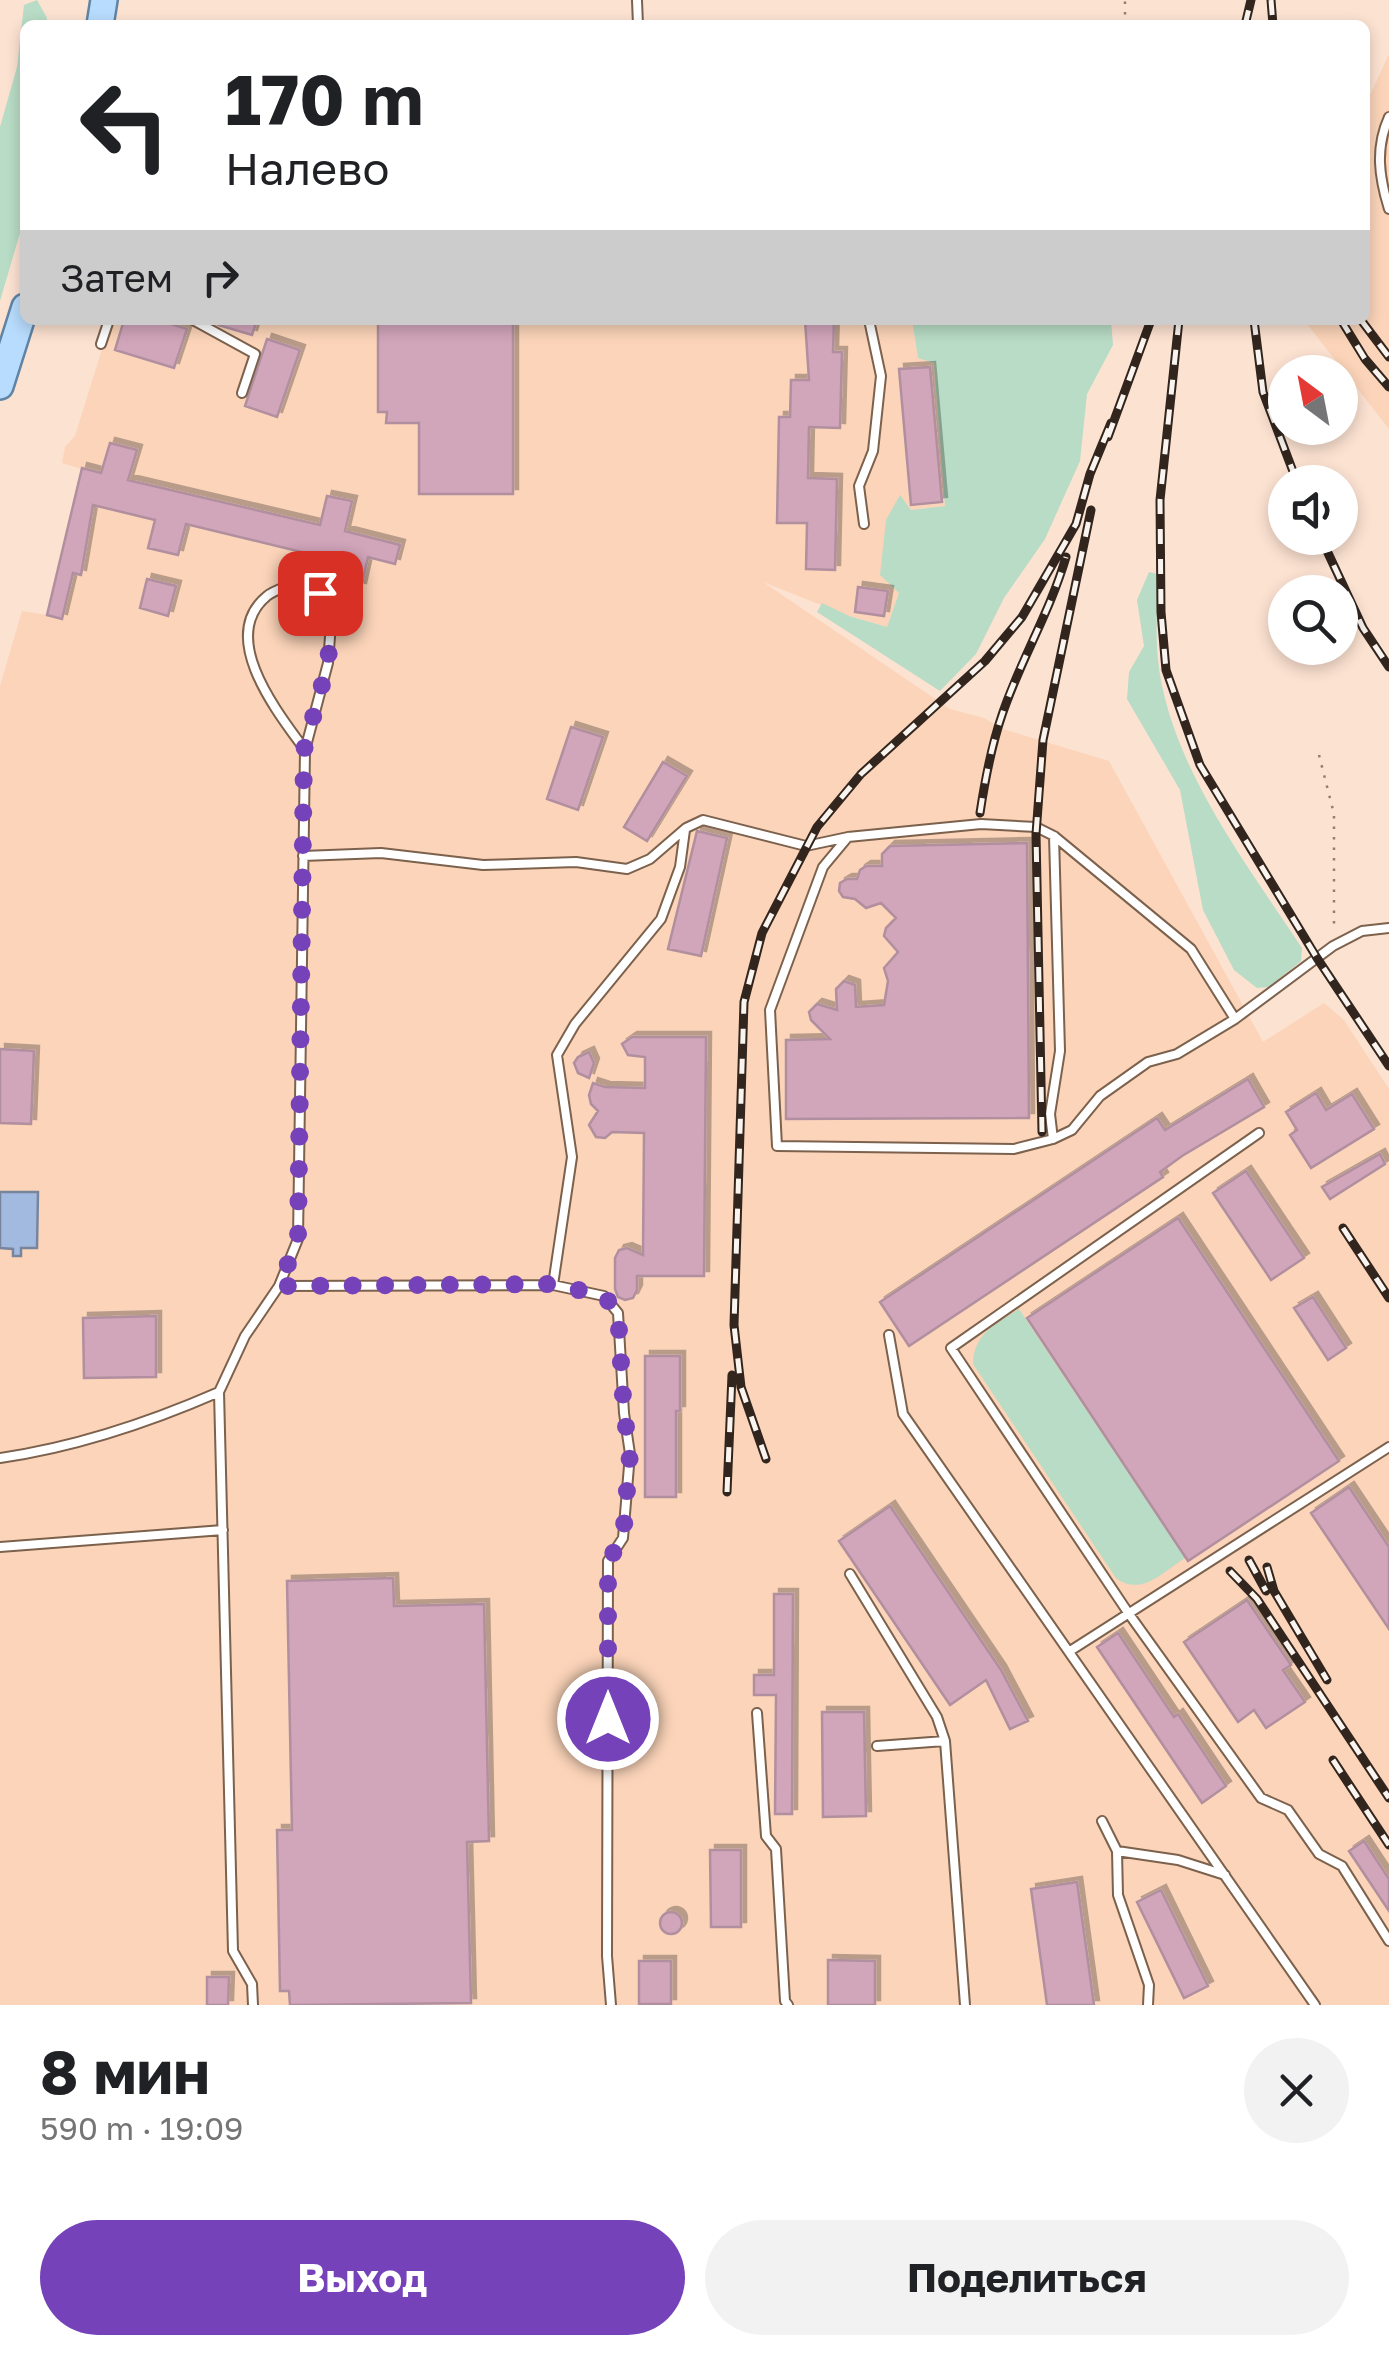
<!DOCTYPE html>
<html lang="ru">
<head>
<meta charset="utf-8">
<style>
	:root { --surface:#fff; --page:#f2f2f2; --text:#202124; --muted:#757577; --accent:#7642b9 }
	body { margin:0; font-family:"Golos Text",sans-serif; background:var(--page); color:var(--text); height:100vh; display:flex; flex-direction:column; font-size:38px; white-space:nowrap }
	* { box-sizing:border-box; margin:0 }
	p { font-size:32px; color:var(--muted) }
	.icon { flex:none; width:55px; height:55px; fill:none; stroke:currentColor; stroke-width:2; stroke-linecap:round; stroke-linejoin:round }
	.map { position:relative; height:2005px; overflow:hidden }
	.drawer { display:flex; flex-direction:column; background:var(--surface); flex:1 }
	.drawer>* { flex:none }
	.top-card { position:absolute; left:20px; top:20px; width:1350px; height:305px; border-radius:15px; box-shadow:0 5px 15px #0003; background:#fff; color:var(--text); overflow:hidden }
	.needle { width:65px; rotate:328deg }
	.tools { position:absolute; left:1268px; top:355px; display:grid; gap:20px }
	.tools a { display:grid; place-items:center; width:90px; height:90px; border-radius:50%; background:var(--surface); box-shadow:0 5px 15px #0003; font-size:50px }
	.pin { position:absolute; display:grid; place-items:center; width:85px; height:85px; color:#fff; margin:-42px; border-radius:20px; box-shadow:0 5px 15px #0006 }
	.me { position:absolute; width:110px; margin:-55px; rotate:0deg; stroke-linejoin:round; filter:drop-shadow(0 0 8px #0008) }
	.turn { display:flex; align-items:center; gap:35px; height:210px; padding:0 40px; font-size:45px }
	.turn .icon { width:130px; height:130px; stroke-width:2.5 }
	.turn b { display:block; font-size:70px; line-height:85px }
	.then { display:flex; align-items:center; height:95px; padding:0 40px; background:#0003; gap:20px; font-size:38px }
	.round { display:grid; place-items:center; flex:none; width:105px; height:105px; border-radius:52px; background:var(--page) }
	.head { display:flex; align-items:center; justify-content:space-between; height:170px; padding:0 40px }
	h1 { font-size:60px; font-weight:700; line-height:75px }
	.primary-button { display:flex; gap:20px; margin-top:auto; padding:20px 40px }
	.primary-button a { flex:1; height:115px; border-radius:60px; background:var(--accent); color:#fff; font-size:40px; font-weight:700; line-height:115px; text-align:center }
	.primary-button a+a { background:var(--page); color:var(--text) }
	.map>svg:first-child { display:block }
</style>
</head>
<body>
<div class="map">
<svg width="1389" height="2005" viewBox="0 0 1389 2005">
	<defs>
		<filter id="shadow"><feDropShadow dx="5" dy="-5" stdDeviation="0" flood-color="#0004"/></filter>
	</defs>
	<rect width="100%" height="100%" fill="#fce2d1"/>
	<!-- built -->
	<path fill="#fbd4b9" d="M1389,54v375l-85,-109h61v-214z
		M111,320h801l6,37 15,5 12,144 -34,4 -12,83 -12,34 -38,-11 -86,-34 187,127 34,9 19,11 106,32 154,281 61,-39 20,17 45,69v916h-1389v-1319l22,-75 25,4 35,-146 -20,-6 3,-16 10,-11z"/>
	<!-- green -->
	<path fill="#b8dcc5" d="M37,0l10,18 -1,7h-21v191l-25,85v-174l17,-60 7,-62z
		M912,320h199l2,25 -26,49 -7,67 -35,78 -41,59 -28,56 -36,37 -123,-79 5,-9 27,13 38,11 12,-34 -19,-18 6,-55 14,-25 11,15 34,-4 -11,-143 -16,-5z
		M1149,572l8,2c1,28 -2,58 1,86 11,104 88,203 144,288l-1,13 -32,26 -12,1 -23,-18 -31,-60 -23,-120 -53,-91 2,-27 15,-26 -7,-46z
		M1019,1309l166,249c-22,14 -44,39 -69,20l-143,-214c1,-31 22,-39 46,-55z"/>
	<!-- water -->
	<path fill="#a2badf" stroke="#78859d" stroke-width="2.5" d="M0,1192h38l-1,56h-16v8h-8v-7l-13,-1z"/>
	<!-- building -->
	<path fill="#d1a5ba" stroke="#b18f9f" stroke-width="2.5" filter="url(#shadow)" d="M124,320h35l28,9 -13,39 -59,-18z
		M213,320h44l-5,15 -34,-10z
		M378,320h135v174h-94v-71h-33l1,-11h-9z
		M805,320h29l-1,32h9l-2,76 -31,-1 -1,51 29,1 -2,91 -29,-1 1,-46h-30l2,-106h11l1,-37h18z
		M267,339l33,11 -23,67 -32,-11z
		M930,367l12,135 -31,3 -12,-136z
		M110,443l27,7 -9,30 192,45 7,-29 25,5 -7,30 55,14 -5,19 -27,-7 -7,31 -48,-11 5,-21 -132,-32 -8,31 -30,-7 7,-28 -62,-15 -12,70 -8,-2 -11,46 -15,-4 35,-147 19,5z
		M147,579l29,7 -8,30 -28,-8z
		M858,587l30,4 -4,25 -29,-4z
		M571,727l32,10 -25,73 -31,-11z
		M663,762l24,14 -40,65 -23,-14z
		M697,831l30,7 -26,118 -33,-7z
		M1027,843l2,275 -243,1v-79l44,-1 -19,-19 -2,-8 8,-8 20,6 -1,-21 8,-8 11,4 1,22 28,-2 4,-24 -4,-13 14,-16 -14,-16 2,-8 10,-10 -15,-15 -15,5 -11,-9 -12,-2 -4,-6 1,-8 7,-4h10l3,-9 6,-4h16v-12l8,-8z
		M645,1037h61l-2,239h-67v14l-4,8 -8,2 -7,-3 -3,-8v-31l4,-8 8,-2 16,7 1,-122 -32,-1 -7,6 -9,-1 -7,-12 9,-14 -7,-7 -2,-9 4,-12 12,4 40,1v-31l-17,-2 -6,-11 10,-7z
		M0,1049l34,2 -3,73 -31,-1z
		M589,1052l5,11 -5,15 -11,-5 -4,-10 4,-6z
		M1248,1079l16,28 -82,49 -22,16 3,5 -254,169 -29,-44 277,-184 8,12z
		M1316,1093l10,17 26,-16 22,35 -63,39 -21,-33 7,-5 -11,-18z
		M1380,1154l5,10 -55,35 -8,-12z
		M1246,1171l58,87 -33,22 -58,-87z
		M1178,1218l161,243 -151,100 -161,-243z
		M1313,1297l33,51 -18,12 -34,-52z
		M156,1316v61l-72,1 -1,-60z
		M645,1356h35v55h-4v86h-31z
		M1349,1487l40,60v82l-78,-116z
		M890,1506l111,164 27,51 -18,8 -24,-49 -36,25 -111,-164z
		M393,1578l1,28 90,-2 5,237 -22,1 4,161 -181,2 -1,-14h-9l-3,-161h15l-5,-249z
		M774,1594h19l-1,220h-17l1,-119h-22v-20h20z
		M1247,1600l44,65 -8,5 22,32 -39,26 -12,-18 -16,12 -54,-80z
		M1118,1633l56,84 4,-3 48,72 -24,17 -105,-156z
		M574 1702a14 14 0 1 1 28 0a14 14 0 1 1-28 0Z
		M822,1712h42l2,104 -43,1z
		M1364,1841l25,38v32l-40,-60z
		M710,1850h31v77h-30z
		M1077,1882l17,123h-47l-16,-116z
		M1161,1890l47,96 -24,12 -47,-96z
		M660 1923a11 11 0 1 1 22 0a11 11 0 1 1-22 0Z
		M828,1960l47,1v44h-47z
		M639,1961h32v43h-32z
		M207,1977h22l-1,28h-21z"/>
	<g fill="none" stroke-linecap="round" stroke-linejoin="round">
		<defs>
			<path id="service" d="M637,0l1,25
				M1389,117c-14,31 -10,60 0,92
				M193,320l62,34 -13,39
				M101,344l8,-24
				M864,524l-5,-38 14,-35 8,-75 -12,-56
				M848,837l-25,30 -53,143 7,136 237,3 39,-10 19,-9 28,-34 48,-34 29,-8 58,-35 98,-73 29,-15 27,-3
				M303,856l78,-3 102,12 93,-3 51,7 23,-10 36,-31 17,-8 103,26 42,-9 133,-13 55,3 18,9 137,113 44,70
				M1259,1133l-308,215 178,266 132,184 27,12 31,44 23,12 47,75
				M1053,1139l-3,-25 10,-63 -6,-215
				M553,1285l51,11 14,17 6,100 6,41 -7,84 -15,23 -1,395 4,49
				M279,1286l274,-1 19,-128 -15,-102 18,-31 86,-105 19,-52 5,-37
				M889,1335l14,79 412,591
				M0,1458c77,-11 148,-35 219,-66
				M0,1547l223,-17
				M850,1574l87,143 8,24 20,264
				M1070,1651l319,-204
				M757,1713l9,123 10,13 9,152 3,4
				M877,1746l68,-5
				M1102,1821l15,30 1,44 31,90 -1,20
				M1117,1851l61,9 47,15
				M253,2005l-1,-21 -19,-33 -14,-559 26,-56 34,-50 19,-47 7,-489 23,-87 4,-53 -12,-17 -25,-10c-8,4 -21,7 -28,13 -50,41 11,117 38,154"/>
			<path id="primary" d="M100,25l4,-25
				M0,386l25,-79"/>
		</defs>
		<!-- service casing -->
		<use href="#service" stroke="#7c614d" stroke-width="12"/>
		<!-- primary casing -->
		<use href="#primary" stroke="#6084a5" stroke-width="30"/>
		<!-- path -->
		<path stroke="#927f73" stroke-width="2.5" stroke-dasharray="2.5 8" stroke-linecap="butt" d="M1125,25v-25
			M1319,755l15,59v115"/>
		<!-- service -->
		<use href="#service" stroke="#fff" stroke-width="8"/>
		<!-- primary -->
		<use href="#primary" stroke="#b8dcfd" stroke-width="25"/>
		<defs>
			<path id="rail" d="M1271,0l2,25
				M1245,25l6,-25
				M1179,320l-19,180 1,112 5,58 34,95 117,193 72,108
				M1254,320l9,72 34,90
				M1341,320l24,39 24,28
				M1361,320l28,37
				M1108,437l43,-117
				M1321,538l42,90 26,39
				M980,813c5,-33 11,-66 22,-98 18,-54 48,-103 64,-158
				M1042,1132l-6,-298 7,-94 48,-230
				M1343,1228l46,70
				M766,1459l-25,-72 -7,-62 10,-323 18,-69 55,-106 44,-53 124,-113 37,-44 54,-93 14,-50 21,-51
				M727,1492l5,-117
				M1249,1560l17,31
				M1267,1567l7,24 53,89
				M1230,1571l27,28 132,199
				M1333,1760l56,85"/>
		</defs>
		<!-- rail casing -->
		<use href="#rail" stroke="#32251e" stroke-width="9"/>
		<!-- rail -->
		<use href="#rail" stroke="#faf4ef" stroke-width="5" stroke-dasharray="15" stroke-linecap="butt"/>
	</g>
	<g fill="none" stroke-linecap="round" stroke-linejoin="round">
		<!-- route -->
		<path stroke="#7642b9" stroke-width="18" stroke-dasharray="0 32.4" d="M320,593l12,17 -4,53 -24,87 -6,489 -19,47 274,-2 51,12 14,17 6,100 6,41 -7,84 -15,23v158"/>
	</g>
</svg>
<div class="tools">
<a><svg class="needle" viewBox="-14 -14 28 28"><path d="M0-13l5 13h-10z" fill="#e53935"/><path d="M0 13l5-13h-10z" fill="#757577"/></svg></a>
<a><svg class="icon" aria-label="sound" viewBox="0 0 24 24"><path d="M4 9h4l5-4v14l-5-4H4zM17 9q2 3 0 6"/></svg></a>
<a><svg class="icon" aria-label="search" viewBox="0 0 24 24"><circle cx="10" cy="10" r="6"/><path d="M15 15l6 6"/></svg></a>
</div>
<div class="pin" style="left:320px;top:593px;background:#d93025"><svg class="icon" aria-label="arrive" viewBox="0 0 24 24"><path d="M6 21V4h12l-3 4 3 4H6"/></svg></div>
<svg class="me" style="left:608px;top:1719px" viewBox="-20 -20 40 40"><circle r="17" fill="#7642b9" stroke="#fff" stroke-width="3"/><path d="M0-11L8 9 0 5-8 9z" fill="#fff"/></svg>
<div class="top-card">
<div class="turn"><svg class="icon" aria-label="left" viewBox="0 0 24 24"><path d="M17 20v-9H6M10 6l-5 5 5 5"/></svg><div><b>170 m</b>Налево</div></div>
<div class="then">Затем<svg class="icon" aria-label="right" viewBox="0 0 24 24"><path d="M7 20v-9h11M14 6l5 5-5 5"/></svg></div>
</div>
</div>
<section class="drawer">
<div class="head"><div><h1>8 мин</h1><p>590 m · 19:09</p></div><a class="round"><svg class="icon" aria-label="close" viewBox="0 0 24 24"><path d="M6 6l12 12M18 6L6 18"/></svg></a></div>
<div class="primary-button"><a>Выход</a><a>Поделиться</a></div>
</section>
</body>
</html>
